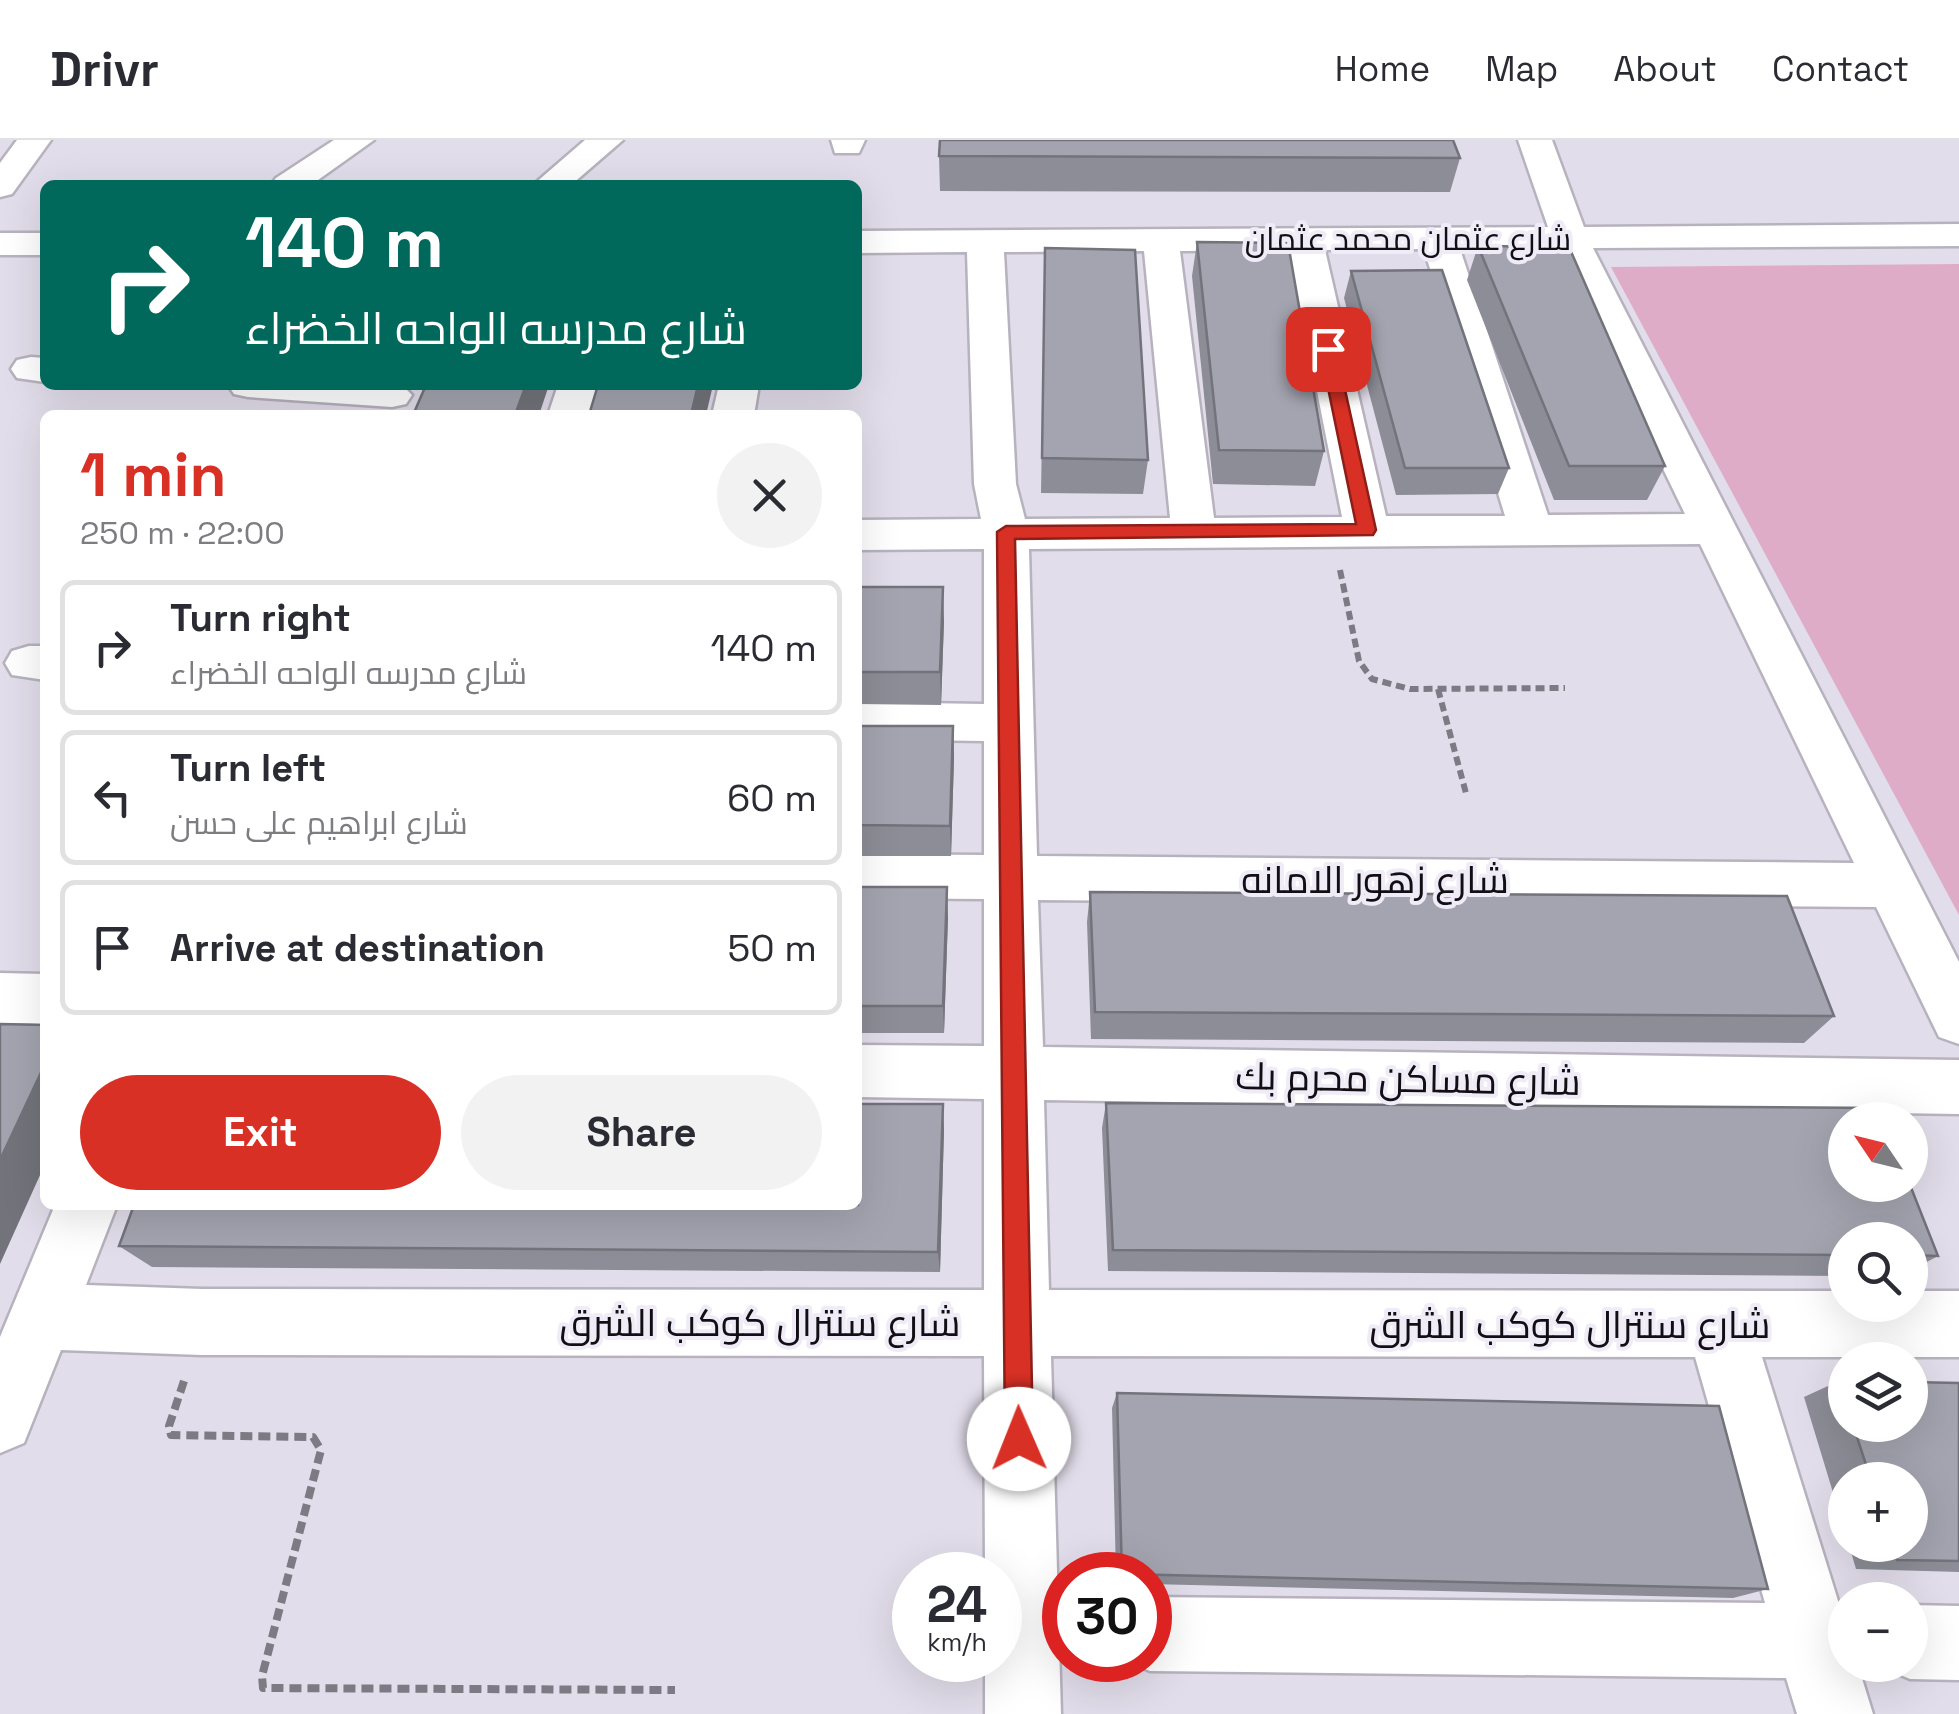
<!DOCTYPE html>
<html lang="en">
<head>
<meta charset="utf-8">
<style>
	:root { --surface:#fff; --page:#f2f2f3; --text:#2b2b33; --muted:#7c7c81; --line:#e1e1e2; --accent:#d93025 }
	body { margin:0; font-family:"Space Grotesk",Cairo,sans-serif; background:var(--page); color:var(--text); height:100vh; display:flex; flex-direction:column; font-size:38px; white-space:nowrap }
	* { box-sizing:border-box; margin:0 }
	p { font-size:32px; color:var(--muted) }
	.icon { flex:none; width:55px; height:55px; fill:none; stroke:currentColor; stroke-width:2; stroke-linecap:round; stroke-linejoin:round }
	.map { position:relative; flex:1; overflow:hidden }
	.details { position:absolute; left:40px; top:270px; width:822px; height:800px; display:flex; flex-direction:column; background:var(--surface); border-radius:15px; box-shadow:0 10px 40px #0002 }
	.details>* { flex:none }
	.guide { position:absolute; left:40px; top:40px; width:822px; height:210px; border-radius:15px; box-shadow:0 10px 40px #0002; background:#00695c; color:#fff; overflow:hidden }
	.needle { width:65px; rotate:305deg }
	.tools { position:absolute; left:1828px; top:962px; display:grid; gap:20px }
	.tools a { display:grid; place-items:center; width:100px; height:100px; border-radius:50%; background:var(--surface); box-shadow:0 10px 40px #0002; font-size:50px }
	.speed { position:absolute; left:892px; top:1412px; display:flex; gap:20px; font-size:50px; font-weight:700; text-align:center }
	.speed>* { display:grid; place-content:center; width:130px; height:130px; border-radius:50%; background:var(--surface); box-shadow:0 10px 40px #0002; line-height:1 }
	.speed small { font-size:25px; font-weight:400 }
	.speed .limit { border:15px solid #d22; background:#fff; color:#111 }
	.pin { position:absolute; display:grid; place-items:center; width:85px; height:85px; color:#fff; margin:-42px; border-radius:20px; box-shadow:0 5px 15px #0006 }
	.me { position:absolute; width:110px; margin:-55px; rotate:359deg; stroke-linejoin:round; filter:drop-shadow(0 0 8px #0008) }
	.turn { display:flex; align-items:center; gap:35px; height:210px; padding:0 40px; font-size:45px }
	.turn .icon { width:130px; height:130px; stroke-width:2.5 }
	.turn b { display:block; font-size:70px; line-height:85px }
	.round { display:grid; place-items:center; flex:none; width:105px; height:105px; border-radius:52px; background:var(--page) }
	.overview { display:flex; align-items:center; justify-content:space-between; height:170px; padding:0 40px }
	h1 { font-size:60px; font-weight:700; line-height:75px; color:var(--accent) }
	.action { display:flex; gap:20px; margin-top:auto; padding:20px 40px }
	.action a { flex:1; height:115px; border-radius:60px; background:var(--accent); color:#fff; font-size:40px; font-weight:700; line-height:115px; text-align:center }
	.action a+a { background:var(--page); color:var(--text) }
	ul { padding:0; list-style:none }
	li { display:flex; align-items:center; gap:30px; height:135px; margin:0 20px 15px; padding:0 20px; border:5px solid var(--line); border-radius:15px }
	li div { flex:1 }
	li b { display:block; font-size:38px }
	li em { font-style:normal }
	header { display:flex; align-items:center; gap:60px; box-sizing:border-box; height:140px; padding:0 50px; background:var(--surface); border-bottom:2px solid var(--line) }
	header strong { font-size:48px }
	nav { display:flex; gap:55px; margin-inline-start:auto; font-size:35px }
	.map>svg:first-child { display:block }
</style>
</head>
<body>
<header>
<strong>Drivr</strong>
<nav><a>Home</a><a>Map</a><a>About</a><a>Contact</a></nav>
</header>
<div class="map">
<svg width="1959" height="1574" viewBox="0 0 1959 1574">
	<rect width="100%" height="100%" fill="#e2ddea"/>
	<!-- green -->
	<path fill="#dfacc8" d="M1959,124v651l-348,-648z"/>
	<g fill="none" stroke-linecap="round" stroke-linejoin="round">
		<defs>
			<path id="minor" d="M17,0h34l-39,54 -12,3v-34z
				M334,0h40l-63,45h-40l5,-7z
				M585,0h38l-52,45h-38z
				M831,0h34l-6,13h-24z
				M1518,0h34l32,87 375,-3v22l-366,2 366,714v82l-20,-7 -63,-130 -838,-7 5,147 916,13v54l-915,-14 5,190 796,1v14h65v-14h49v66h-197l77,247h6v61h27l-12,7 13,42h-76l-11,-36 -636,-7 -26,-11h26v-63l615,6 -70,-246 -644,-1 10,358h-76v-54h15v-85h-15l-1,-219 -782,-1 -141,-5 -37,93 -24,10v-116l55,-132h62l-31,80 116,4 782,1v-191l-126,-2v-52l126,1v-147l-126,-1v-44l126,1v-114l-126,-2v-37l126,2v-155l-126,1v-30l123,-1 -7,-35 -7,-232 -109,1v-22l690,-4zM1556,108l129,266 -137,1 -88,-266zM1424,109l81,267h-119l-61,-266zM1289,110l53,267 -128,1 -34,-267zM1144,111l26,267 -145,1 -9,-35 -12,-232zM1700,404l154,319 -817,-7 -8,-307z
				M0,93h45v22h-45z
				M31,217l14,1v24l-28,-4 -6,-9 6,-9z
				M228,245h174l10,10 -6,9 -14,3 -144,-10 -14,-3z
				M558,245h40l-8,30h-42z
				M719,245h40l-5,30h-42z
				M29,506h16v34l-33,-5 -7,-12 7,-12z
				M0,833l45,1v50l-45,-1z
				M1910,1465l49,1v74l-49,-1 -26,-11 -2,-3h28z"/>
		</defs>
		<!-- minor casing -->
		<use href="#minor" stroke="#b7b2be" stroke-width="5"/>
		<!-- path-far1 -->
		<path stroke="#7d7a83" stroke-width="6" stroke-dasharray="9 5" stroke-linecap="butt" d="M1340,430l19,91 13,18 38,10 155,-1
			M1438,549l29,108"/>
		<!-- path -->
		<path stroke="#7d7a83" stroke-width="8" stroke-dasharray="12 6" stroke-linecap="butt" d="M184,1241l-15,45 2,9 142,2 8,13 -59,226 1,12 412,2"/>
		<!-- minor -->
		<use href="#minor" fill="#fff" fill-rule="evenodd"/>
	</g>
	<!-- wall -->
	<path fill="#8d8d97" d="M939,16l521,2 -10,34 -510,-1z
		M1197,102l127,209 -9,35 -102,-2 -21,-208z
		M1478,106l187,220 -18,34h-93l-87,-220z
		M1045,108l103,212 -5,34 -102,-1z
		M1351,131l158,197 -11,26 -102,1 -52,-197z
		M858,447l86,34 -3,84 -83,-1z
		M858,586h95l1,32 -3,98h-93z
		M858,747l90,30 -4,116h-86z
		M1090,752l744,124 -30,27 -713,-4 -4,-117z
		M1106,963l773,5 5,12h-39v65h65l28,71 -28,15v-31h-65v36l-737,-5 -6,-143z
		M944,989l-4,143 -788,-5 -33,-21z
		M1839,1241h6v44h65l49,-42v189l-103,-3 -7,-24h61v-65h-65v52l-41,-135z
		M1117,1253l651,196 -35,9 -583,-14v-9h-34l-4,-167z"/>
	<!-- shaded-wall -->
	<path fill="#73737b" d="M526,245h23l-10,30h-24z
		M698,245h15l-7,30h-15z
		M943,447l1,34 -3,84 -1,-33z
		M953,586l1,32 -3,98 -1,-30z
		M947,747l1,30 -4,116 -1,-27z
		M45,924v100l-45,100v-104z
		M943,964l1,25 -4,143 -2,-20z"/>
	<!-- building -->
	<path fill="#a4a4b0" stroke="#73737b" stroke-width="2.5" d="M940,0h513l7,18 -521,-2z
		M1197,102l91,1 36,208 -105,-1z
		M1478,106l91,1 96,219h-96z
		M1045,108l90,2 13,210 -106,-2z
		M1442,130l67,198h-104l-54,-197z
		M426,245h100l-11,30h-102z
		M598,245h100l-7,30h-102z
		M858,447h85l-3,85h-82z
		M858,586h95l-3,100 -92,-1z
		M858,747h89l-4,119h-85z
		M1090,752l697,4 47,120 -739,-4z
		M0,884l45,1v39l-45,96z
		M1106,963l773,5 5,12h-39v65h65l28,71 -28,-1v-15h-65v15l-732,-5z
		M858,964h85l-5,148 -819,-6 15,-41h724z
		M1839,1241h6v18z
		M1910,1242l49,1v178l-62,-1 -5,-15h18v-65h-39l-18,-55h57z
		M1117,1253l602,13 49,183 -646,-15z"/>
	<!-- route -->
	<path fill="#d93025" stroke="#8d1f18" stroke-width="2.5" d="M1328,204l8,5 40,181 -3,5 -358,4 18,900 -4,10 -10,4 -10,-4 -4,-10 -8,-907 9,-6 350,-2 -36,-175z"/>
	<g text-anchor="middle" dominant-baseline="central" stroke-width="8" stroke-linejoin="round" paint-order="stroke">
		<!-- far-street labels -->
		<g font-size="32" fill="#110f13" stroke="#efebf7">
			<text x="1408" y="99">شارع عثمان محمد عثمان</text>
		</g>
		<!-- street labels -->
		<g font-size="38" fill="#110f13" stroke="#efebf7">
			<text x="1375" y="740">شارع زهور الامانه</text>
			<text transform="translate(1408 939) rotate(1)">شارع مساكن محرم بك</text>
			<text x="760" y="1183">شارع سنترال كوكب الشرق</text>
			<text x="1570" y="1185">شارع سنترال كوكب الشرق</text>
		</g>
	</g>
</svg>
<div class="tools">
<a><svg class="needle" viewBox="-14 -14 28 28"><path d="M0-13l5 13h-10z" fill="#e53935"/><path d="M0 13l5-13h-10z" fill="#7c7c81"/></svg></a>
<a><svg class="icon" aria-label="search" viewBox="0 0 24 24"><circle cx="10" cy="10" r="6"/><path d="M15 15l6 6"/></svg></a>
<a><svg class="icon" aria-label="layers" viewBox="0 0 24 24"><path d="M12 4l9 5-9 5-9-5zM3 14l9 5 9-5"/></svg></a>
<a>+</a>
<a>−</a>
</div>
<div class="speed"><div>24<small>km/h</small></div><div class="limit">30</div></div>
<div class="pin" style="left:1328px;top:209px;background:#d93025"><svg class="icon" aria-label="arrive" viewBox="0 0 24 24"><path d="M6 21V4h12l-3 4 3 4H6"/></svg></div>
<svg class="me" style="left:1019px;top:1299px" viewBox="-20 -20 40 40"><circle r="19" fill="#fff"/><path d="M0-13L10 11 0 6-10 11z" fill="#d93025"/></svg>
<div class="guide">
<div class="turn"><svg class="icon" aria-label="right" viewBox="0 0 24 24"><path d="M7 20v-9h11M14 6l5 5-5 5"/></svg><div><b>140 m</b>شارع مدرسه الواحه الخضراء</div></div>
</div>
<section class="details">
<div class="overview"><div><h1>1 min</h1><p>250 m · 22:00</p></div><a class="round"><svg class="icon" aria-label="close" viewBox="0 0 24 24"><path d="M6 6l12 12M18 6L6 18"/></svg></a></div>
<ul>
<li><svg class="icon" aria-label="right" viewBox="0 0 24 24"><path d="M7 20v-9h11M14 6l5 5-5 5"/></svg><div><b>Turn right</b><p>شارع مدرسه الواحه الخضراء</p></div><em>140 m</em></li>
<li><svg class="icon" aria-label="left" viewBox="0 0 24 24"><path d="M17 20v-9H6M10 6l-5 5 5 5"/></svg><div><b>Turn left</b><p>شارع ابراهيم على حسن</p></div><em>60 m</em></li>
<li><svg class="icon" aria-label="arrive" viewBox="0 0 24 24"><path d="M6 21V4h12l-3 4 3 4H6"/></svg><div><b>Arrive at destination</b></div><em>50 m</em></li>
</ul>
<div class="action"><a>Exit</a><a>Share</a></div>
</section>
</div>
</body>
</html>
